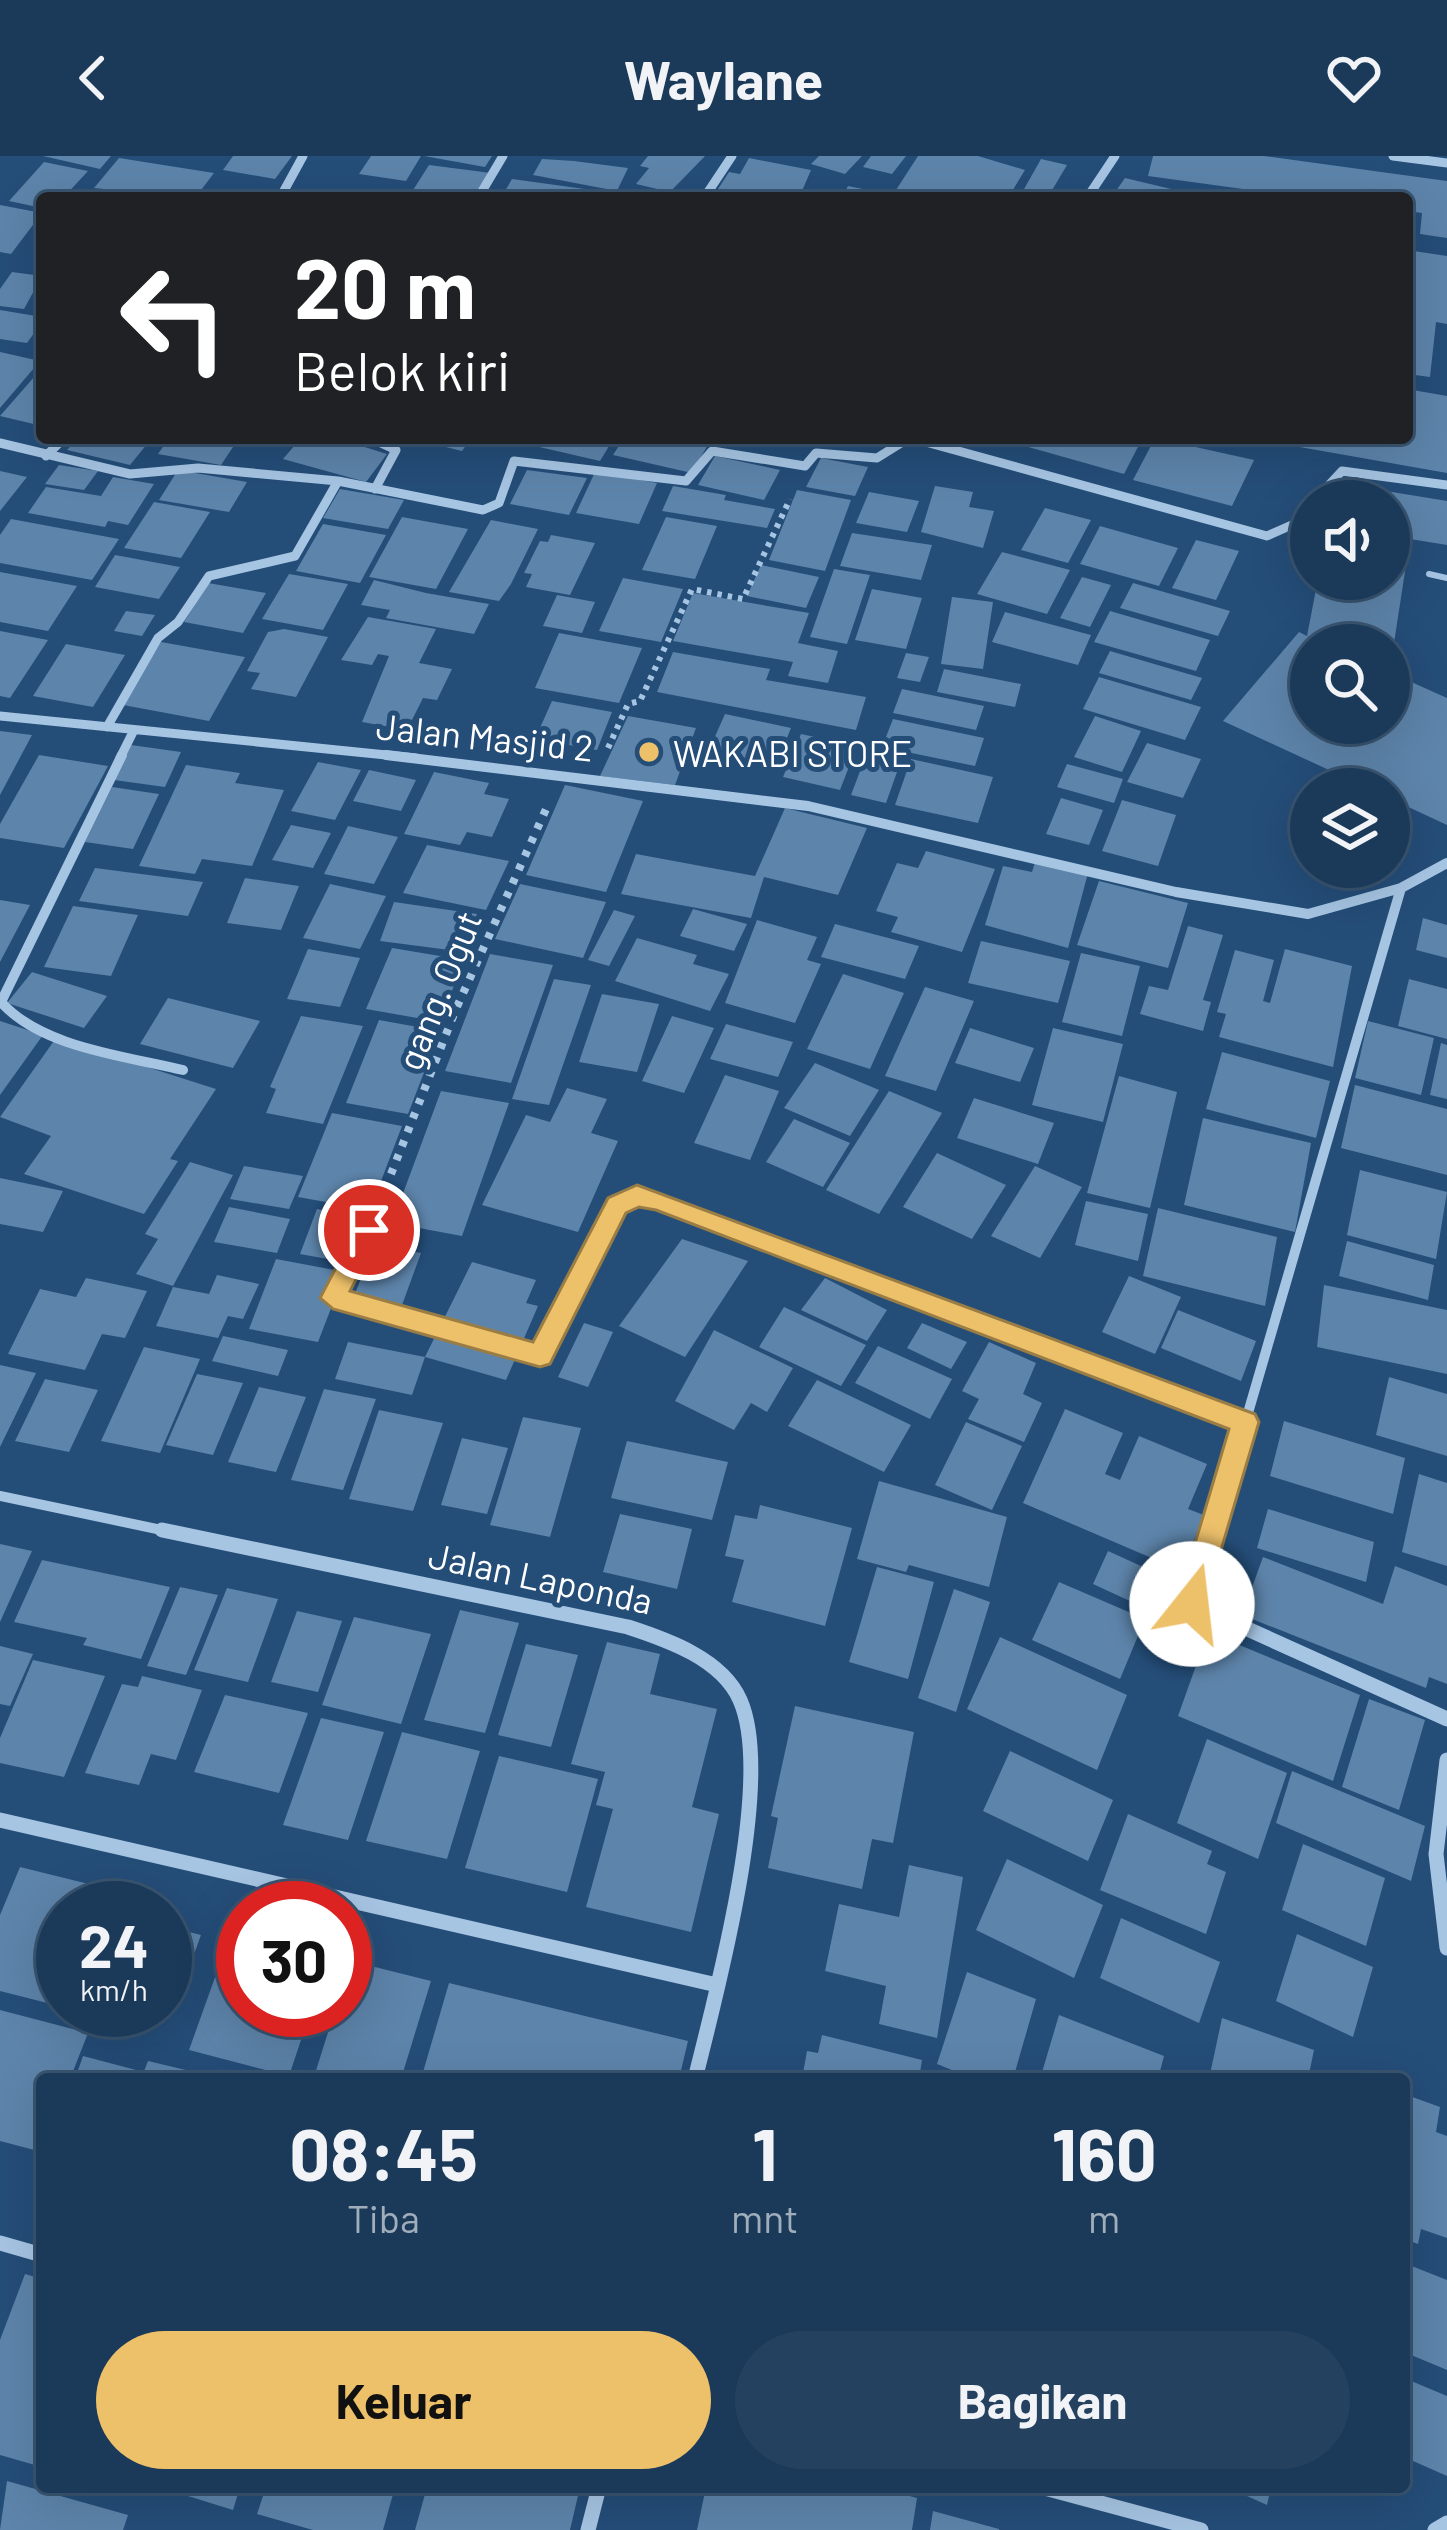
<!DOCTYPE html>
<html lang="id">
<head>
<meta charset="utf-8">
<style>
	:root { --surface:#1b3a5a; --page:#244160; --text:#f1f3f6; --muted:#a0adbb; --line:#395470; --accent:#edc06a }
	body { margin:0; font-family:Barlow,sans-serif; background:var(--page); color:var(--text); height:100vh; display:flex; flex-direction:column; font-size:45px; white-space:nowrap }
	* { box-sizing:border-box; margin:0 }
	p { font-size:39px; color:var(--muted) }
	.icon { flex:none; width:66px; height:66px; fill:none; stroke:currentColor; stroke-width:2; stroke-linecap:round; stroke-linejoin:round }
	.map { position:relative; flex:1; overflow:hidden }
	.sheet { position:absolute; left:36px; top:1917px; width:1374px; height:420px; display:flex; flex-direction:column; background:var(--surface); border-radius:12px; box-shadow:0 12px 48px #0002,0 0 0 3px var(--line) }
	.sheet>* { flex:none }
	.top-card { position:absolute; left:36px; top:36px; width:1377px; height:252px; border-radius:12px; box-shadow:0 12px 48px #0002,0 0 0 3px var(--line); background:#202124; color:#fff; overflow:hidden }
	.fabs { position:absolute; left:1290px; top:324px; display:grid; gap:24px }
	.fabs a { display:grid; place-items:center; width:120px; height:120px; border-radius:50%; background:var(--surface); box-shadow:0 12px 48px #0002,0 0 0 3px var(--line); font-size:60px }
	.speed { position:absolute; left:36px; top:1725px; display:flex; gap:24px; font-size:60px; font-weight:700; text-align:center }
	.speed>* { display:grid; place-content:center; width:156px; height:156px; border-radius:50%; background:var(--surface); box-shadow:0 12px 48px #0002,0 0 0 3px var(--line); line-height:1 }
	.speed small { font-size:30px; font-weight:400 }
	.speed .limit { border:18px solid #d22; background:#fff; color:#111 }
	.pin { position:absolute; display:grid; place-items:center; width:102px; height:102px; color:#fff; margin:-51px; border:6px solid #fff; border-radius:50%; box-shadow:0 3px 12px #0007 }
	.me { position:absolute; width:132px; margin:-66px; rotate:16deg; stroke-linejoin:round; filter:drop-shadow(0 0 9px #0008) }
	.turn { display:flex; align-items:center; gap:42px; height:252px; padding:0 60px; font-size:54px }
	.turn .icon { width:156px; height:156px; stroke-width:2.5 }
	.turn b { display:block; font-size:84px; line-height:102px }
	.eta { display:flex; justify-content:space-evenly; align-items:center; height:204px; text-align:center }
	.eta b { font-size:72px; font-weight:700; line-height:84px }
	.primary-button { display:flex; gap:24px; margin-top:auto; padding:24px 60px }
	.primary-button a { flex:1; height:138px; border-radius:72px; background:var(--accent); color:#111; font-size:48px; font-weight:700; line-height:138px; text-align:center }
	.primary-button a+a { background:var(--page); color:var(--text) }
	header { display:flex; justify-content:space-between; align-items:center; height:156px; padding:0 60px; background:var(--surface); font-size:54px; font-weight:700 }
	.map>svg:first-child { display:block }
</style>
</head>
<body>
<header><svg class="icon" aria-label="back" viewBox="0 0 24 24"><path d="M15 5l-7 7 7 7"/></svg>Waylane<svg class="icon" aria-label="heart" viewBox="0 0 24 24"><path d="M12 20l-8-8c-3-5 5-10 8-4 3-6 11-1 8 4z"/></svg></header>
<div class="map">
<svg width="1447" height="2374" viewBox="0 0 1447 2374">
	<rect width="100%" height="100%" fill="#244d78"/>
	<!-- building -->
	<path fill="#5d84aa" d="M43,0h68l-11,13z
		M233,0h59l-17,23 -52,-9z
		M371,0h50l-15,25 -47,-7z
		M424,0h68l-7,11z
		M648,0h57l-35,36 -34,-8 13,-16 -9,-2z
		M819,0h43l-17,18 -34,-10z
		M871,0h35l-14,18 -29,-7z
		M918,0h60l47,14 -17,28h-77l-35,-8z
		M1153,0h111l183,25v57l-27,-4 2,-21 -15,-2v-13h-98l-161,-22z
		M119,2l95,15 -19,25 -101,-10z
		M749,2l62,12 -12,28 -81,-9 11,-17 11,2z
		M542,3l32,2 54,7 -11,23 -84,-16z
		M1041,3l26,6 -16,27 11,2 -43,4z
		M44,6l44,9 -25,27h-21v10l-33,-7z
		M429,9l62,8 -14,25h-69z
		M1125,22l63,15 -3,5h-74z
		M512,23l109,15 -120,4z
		M848,30l49,10v2h-55z
		M0,49l42,8 -31,41 -11,-2z
		M1407,94l40,6v68l-11,-2 -6,55 -23,-3z
		M12,116l30,4 -18,33 -24,-3v-17z
		M0,154l42,7v5l-15,21 -27,-4z
		M0,196l40,9 -40,47z
		M42,212v58l-42,-10z
		M1407,233l40,7v77l-170,-30 1,-5h129z
		M78,282h74l-22,27 -63,-15z
		M169,282h12l52,9 -12,18 -63,-11z
		M301,282h35l51,16 -21,28 -83,-23z
		M409,282h62l-9,13z
		M500,282h114l-14,23z
		M624,282h70l16,3 -18,32 -79,-18z
		M997,282h140l5,1 -18,35z
		M1155,282l99,22 -22,46 -99,-26z
		M715,300l65,14 -16,30 -66,-15z
		M821,302l47,9 -13,29 -49,-9z
		M59,309l39,6 -14,19 -39,-6z
		M178,314l69,12 -18,30 -70,-12z
		M527,314l60,8 -18,37 -59,-11z
		M0,315l27,6 -27,34z
		M595,316l62,11 -18,41 -63,-11z
		M113,321l41,7 -26,41 -20,-4 -3,6 -77,-14 18,-26 55,9z
		M1337,327l110,18v44l-37,-6 -18,117 -3,-11 -82,-9 21,9h-17v78h78v-51l58,26v127l-58,-27v-9h-19l-147,-68 76,-89 8,4 11,-57h71v-78h-56z
		M673,330l53,9 -2,5 51,9 -8,19 -105,-17z
		M935,330l38,6 -4,15 25,4 -11,37 -62,-16z
		M340,333l64,11 -16,29 -65,-11z
		M797,334l54,10 -26,71 -56,-11z
		M869,336l50,9 -12,31 -51,-9z
		M154,346l56,10 -29,46 -57,-10z
		M1045,352l46,12 -23,43 -47,-13z
		M402,361l66,12 -32,60 -67,-12z
		M666,361l51,9 -22,53 -53,-9z
		M11,363l108,20 -27,41 -92,-17v-28z
		M491,364l47,9 -27,55 -12,17 -50,-9z
		M323,368l63,11 -26,48 -64,-12z
		M1100,370l78,22 -19,38 -79,-22z
		M852,377l80,12 -11,35 -81,-14z
		M551,379l44,8 -25,52 -44,-8 6,-13 -8,-1 16,-32 8,1z
		M1196,384l43,11 -23,49 -44,-12z
		M1002,396l68,18 -23,44 -70,-20z
		M115,399l65,12 -21,32 -64,-12z
		M761,409l58,12 -13,31 -59,-12z
		M834,413l36,6 -23,69 -37,-7z
		M0,416l77,14 -29,45 -48,-9z
		M289,418l59,10 -25,46 -61,-11z
		M1082,421l29,8 -21,42 -30,-9z
		M623,422l60,11 -22,53 -62,-11z
		M374,424l52,13 63,11 -15,30 -88,-16 4,-8 -29,-5z
		M208,427l58,10 -23,40 -59,-11z
		M1133,427l97,28 -12,25 -98,-28z
		M872,433l50,9 -16,51 -51,-9z
		M693,437l116,20 -11,30 40,8 -10,32 -40,-7 5,-14 -120,-21z
		M557,439l38,7 -13,31 -39,-7z
		M952,441l41,5 -10,67 -42,-5z
		M126,455l29,4 -13,21 -28,-5z
		M1110,455l100,29 -14,31 -102,-29z
		M1005,456l86,23 -13,30 -86,-23z
		M368,461l68,12 -17,34 33,6 -15,31 -14,-2 -16,32 -45,-8 27,-66 -11,-2 -6,11 -31,-5z
		M284,473l44,8 -32,60 -45,-8 9,-16 -13,-2 21,-39z
		M0,475l48,9 -38,58 -10,-2z
		M559,477l83,15 -23,55 -84,-15z
		M161,486l84,15 -36,64 -86,-16z
		M66,488l59,11 -32,52 -60,-11z
		M1110,495l92,27 -11,22 -92,-27z
		M673,496l97,17 -4,11 100,17 -10,33 -199,-38z
		M906,497l23,4 -9,25 -23,-4z
		M944,513l77,15 -6,23 -78,-15z
		M1099,521l102,30 -16,33 -102,-31z
		M902,533l82,17 -8,24 -83,-17z
		M552,545l60,11 -15,38 -62,-11z
		M725,558l66,14 -15,37 -67,-15z
		M628,560l68,12 -21,57 -75,-9z
		M1095,560l46,15 -19,41 -48,-15z
		M893,563l91,19 -9,28 -93,-19z
		M0,575l32,4 -32,60z
		M801,578l56,12 -17,44 -57,-13z
		M1147,587l54,16 -18,39 -56,-16z
		M131,589l50,7 -16,35 -51,-7z
		M868,594l34,8 -16,45 -35,-8z
		M39,599l69,11 -44,82 -64,-10v-14z
		M911,603l82,18 -15,46 -83,-18z
		M318,606l43,8 -26,50 -44,-9z
		M1067,608l56,15 -9,24 -57,-16z
		M186,609l54,8 -5,10 49,7 -32,76 -50,-7 -7,15 -56,-8z
		M369,614l47,10 -15,31 -48,-10z
		M434,616l55,11 -5,11 25,5 -17,38 -25,-5 -7,13 -56,-11z
		M565,629l78,16 -37,91 -80,-17z
		M112,631l47,7 -26,55 -48,-7z
		M1061,642l42,12 -14,35 -43,-11z
		M1122,644l54,15 -18,51 -56,-15z
		M785,652l82,20 -29,67 -74,-18 -13,41 -130,-24 15,-40 119,22z
		M291,669l40,8 -18,35 -41,-8z
		M348,670l50,11 -24,47 -50,-10z
		M427,689l82,16 -23,49 -83,-17z
		M926,695l69,18 -33,83 -71,-20 7,-15 -22,-6 21,-48 21,5z
		M1035,706l53,11 -20,75 -83,-23 18,-59 29,6z
		M95,712l108,14 -15,34 -109,-15z
		M245,722l54,8 -18,44 -54,-7z
		M1099,725l89,22 -20,65 -91,-23z
		M330,728l56,12 -26,53 -57,-11z
		M520,728l86,18 -23,56 -88,-19z
		M0,744l30,5 -30,57z
		M394,746l83,12 -12,38 -85,-11z
		M73,750l65,9 -27,61 -67,-9z
		M693,753l54,15 -13,27 -54,-15z
		M614,754l21,6 -26,50 -21,-6z
		M1423,762l24,7v33l-31,-8z
		M757,764l60,17 -10,23 14,4 -26,59 -70,-20z
		M835,768l84,22 -14,33 -84,-22z
		M1188,770l35,9 -20,65 8,2 -8,29 -63,-17 9,-28 19,4z
		M637,782l60,17 -4,9 36,10 -19,37 -95,-30z
		M981,785l89,20 -12,42 -90,-20z
		M392,792l72,12 -24,62 -74,-13z
		M308,793l52,9 -20,49 -53,-8z
		M1285,793l67,17 -19,101 -114,-30 7,-23 -9,-2 18,-62 39,10 -11,41 7,2z
		M1081,797l59,13 -18,70 -60,-14z
		M490,798l63,11 -42,118 -66,-12z
		M32,816l75,24 -23,32 -77,-25z
		M843,818l61,19 -34,76 -63,-20z
		M554,823l37,6 -42,120 -37,-6z
		M1409,823l38,10v50l-49,-13z
		M925,831l49,14 -38,90 -51,-15z
		M602,838l57,10 -22,68 -58,-10z
		M168,842l92,23 -27,47 -93,-24z
		M301,860l62,10 -40,98 -57,-11 10,-24 -6,-2z
		M672,860l42,12 -30,65 -42,-12z
		M379,864l61,11 -32,83 -62,-11z
		M0,865l43,14 -43,60z
		M1368,865l66,17 -13,57 -66,-17z
		M726,868l67,18 -15,35 -68,-18z
		M970,872l64,20 -14,34 -65,-19z
		M1053,872l70,16 -20,78 -71,-17z
		M56,882l160,51 -46,70 8,2 -34,53 -120,-40 27,-38 -51,-19z
		M1441,887l6,2v54l-17,-4z
		M1222,896l108,29 -14,57 -110,-29z
		M815,907l64,27 -29,46 -66,-28z
		M725,919l54,16 -29,69 -56,-17z
		M1119,920l58,16 -27,116 -63,-15z
		M1355,929l92,24v66l-106,-27z
		M567,932l40,11 -16,34 27,8 -40,91 -96,-27 44,-90 24,7z
		M441,935l68,12 -47,133 -70,-13z
		M889,935l53,22 -63,101 -53,-24z
		M974,942l80,25 -16,41 -81,-26z
		M332,957l70,13 -32,84 -72,-13z
		M1203,962l108,25 -16,89 -111,-27z
		M794,963l56,24 -27,44 -57,-25z
		M937,997l69,32 -34,54 -69,-32z
		M190,1006l43,13 -60,111 -37,-12 22,-35 -13,-5z
		M244,1010l59,10 -14,33 -59,-10z
		M1035,1010l47,21 -42,71 -49,-22z
		M1360,1014l87,22 -11,67 -89,-24z
		M0,1022l63,13 -20,41 -43,-8z
		M1086,1045l62,13 -10,47 -63,-16z
		M229,1051l61,12 -13,34 -63,-11z
		M1158,1052l119,29 -12,69 -122,-30z
		M317,1053l51,10 -18,44 -50,-9z
		M682,1083l66,22 -63,96 -66,-31z
		M1347,1085l87,24 -6,35 -89,-24z
		M374,1088l47,9 -23,63 -48,-9z
		M276,1103l69,13 -27,70 -69,-13z
		M472,1106l64,18 -10,23 12,3 -32,74 -81,-23z
		M217,1119l42,9 -16,35 -15,-3 -10,22 -62,-12 17,-39 36,7z
		M1129,1120l52,21 -26,57 -53,-22z
		M86,1122l61,13 -22,47 -23,-4 -17,36 -77,-16 32,-65 36,8z
		M825,1122l62,32 -20,31 -66,-31z
		M1324,1129l123,25v64l-130,-27z
		M784,1151l82,38 -25,41 -82,-39z
		M1178,1154l78,31 -15,40 -80,-33z
		M584,1167l29,9 -25,55 -30,-10z
		M922,1167l45,19 -16,27 -44,-21z
		M714,1174l79,38 -26,44 -16,-9 -17,27 -59,-29z
		M223,1180l65,14 -10,26 -66,-15z
		M348,1186l77,15 -13,38 -77,-16z
		M989,1186l47,21 -13,31 19,9 -18,39 -56,-23 11,-20 -17,-8z
		M878,1190l74,33 -22,40 -75,-36z
		M144,1191l56,12 -40,94 -59,-12z
		M0,1209l36,8 -36,74z
		M197,1218l46,9 -30,72 -47,-10z
		M1389,1221l58,17v62l-71,-21z
		M45,1223l53,11 -29,62 -54,-11z
		M817,1224l94,45 -27,47 -96,-46z
		M259,1231l47,10 -30,75 -48,-10z
		M324,1233l52,10 -33,91 -52,-10z
		M1065,1253l58,24 -18,41 15,6 19,-44 68,28 -19,45 16,6 -22,56 -159,-68z
		M379,1254l64,13 -30,88 -64,-12z
		M523,1261l58,11 -31,109 -60,-12z
		M1284,1265l121,37 -12,56 -123,-38z
		M966,1266l56,24 -30,64 -57,-25z
		M462,1282l46,10 -21,66 -46,-9z
		M627,1285l101,21 -16,58 -101,-22z
		M1419,1318l28,9v83l-45,-14z
		M879,1325l128,36 -18,70 -80,-22 -3,7 -49,-13z
		M760,1349l92,23 -27,98 -93,-24 12,-42 -19,-4 10,-41 22,4z
		M1268,1353l106,33 -8,40 -109,-34z
		M620,1358l72,15 -15,60 -74,-17z
		M0,1388l32,7 -32,71z
		M1108,1395l77,35 -14,34 -78,-36z
		M1263,1401l120,47 12,-38 52,20v98l-18,-7 -3,11 -184,-73z
		M42,1404l128,27 -29,72 -58,-14 4,-7 -73,-16z
		M877,1411l57,15 -26,97 -59,-17z
		M1059,1426l86,37 -25,60 -88,-39z
		M180,1431l38,8 -32,80 -39,-9z
		M227,1432l51,11 -30,83 -54,-12z
		M954,1433l36,13 -34,110 -38,-14z
		M460,1454l59,13 -34,110 -61,-13z
		M297,1455l45,10 -24,71 -47,-10z
		M354,1461l77,17 -30,90 -79,-19z
		M1208,1476l152,63 -27,86 -155,-65z
		M1000,1481l127,58 -30,75 -130,-61z
		M607,1486l53,12 -10,40 67,15 -25,98 27,7 -28,118 -105,-25 27,-98 -17,-4 9,-33 -34,-8z
		M526,1488l52,11 -27,92 -53,-12z
		M0,1490l33,8 -23,52 -10,-2z
		M33,1504l72,16 -41,101 -64,-14v-25z
		M142,1520l60,14 -26,70 -25,-6 -12,31 -54,-12 37,-89 16,3z
		M225,1539l83,18 -29,80 -85,-21z
		M1369,1543l56,21 -26,90 -57,-23z
		M795,1550l119,26 -21,111 -21,-4 -10,50 -94,-21 10,-50 -7,-2z
		M321,1562l63,14 -36,108 -65,-15z
		M402,1576l78,19 -33,108 -81,-18z
		M1207,1583l80,34 -29,86 -81,-36z
		M1010,1595l103,49 -25,61 -105,-50z
		M499,1600l99,23 -31,113 -102,-24z
		M1292,1615l133,55 -14,55 -135,-58z
		M1128,1658l84,37 -5,13 19,8 -20,62 -106,-44z
		M1303,1688l82,34 -19,68 -84,-36z
		M1007,1703l96,46 -29,73 -98,-48z
		M909,1709l54,12 -26,161 -58,-14 7,-38 -61,-15 14,-67 60,13z
		M20,1711l105,26 -6,15h-56v99l-63,-16v-76z
		M1121,1762l99,44 -21,61 -99,-45z
		M165,1770l36,9 -28,77 -8,-2z
		M232,1774l11,3v77h68l-22,66 -100,-26z
		M1297,1778l76,33 -20,70 -77,-36z
		M351,1805l80,20 -30,98 -87,-2 21,-67h10z
		M967,1816l69,27 -23,80h-39l-37,-15z
		M449,1827l239,58 -9,38h-258z
		M0,1854l88,23 -18,46h-28v73l-42,-11z
		M1059,1859l105,41 -6,23h-118z
		M1222,1862l92,32 -6,29h-99z
		M822,1879l100,25 -3,19h-117l5,-28 11,2z
		M83,1900l53,14 -3,9h-58z
		M148,1905l67,16v2h-74z
		M1404,1938l36,13 -4,25 11,4v102l-26,-9 -3,15 -14,-5z
		M1404,2107l43,17v90l-43,-18z
		M25,2118l17,5v188l-42,-12v-115z
		M1404,2222l43,18v80l-43,-19z
		M7,2325l121,34 -5,15h-123z
		M159,2331h81l-7,23z
		M266,2331h129l-12,43h-70l-56,-16z
		M427,2331h153l-10,43h-155z
		M706,2331h170l41,11 -5,32h-215z
		M1227,2331h44l-4,18z
		M933,2355l66,18v1h-69z"/>
	<g fill="none" stroke-linecap="round" stroke-linejoin="round">
		<!-- path-far1 -->
		<path stroke="#a6c5e3" stroke-width="6" stroke-dasharray="4.5 6" stroke-linecap="butt" d="M608,592l20,-44 12,-3 52,-112 51,10 47,-100"/>
		<!-- path -->
		<path stroke="#a6c5e3" stroke-width="8" stroke-dasharray="6 9" stroke-linecap="butt" d="M380,1046l76,-193 91,-202"/>
		<!-- service -->
		<path stroke="#a6c5e3" stroke-width="6" d="M1429,418l18,4"/>
		<!-- minor-far2 -->
		<path stroke="#a6c5e3" stroke-width="9" d="M1393,0l54,7
			M280,42l23,-42
			M478,42l25,-42
			M704,42l28,-42
			M1087,42l28,-42
			M370,282l26,12 -21,39
			M911,282l356,98 27,-12 17,-19
			M0,287l130,31 68,-6 140,13 145,29 16,-7 15,-42 172,20 26,-30 93,15 11,-13 61,5 32,-20
			M46,300l18,-18
			M1314,345l28,-30 105,14
			M0,560l416,42
			M107,571l51,-89 20,-16 31,-46 86,-20 43,-75
			M120,602l13,-26"/>
		<!-- minor-far1 -->
		<path stroke="#a6c5e3" stroke-width="10" d="M122,599l-121,247c41,46 125,54 182,68
			M386,599l422,51 368,86 132,22 93,-26 46,-25
			M369,1074l-36,68 207,57 77,-149 20,-10 21,4 587,222
			M0,1340l176,37
			M1213,1377l188,-645"/>
		<!-- minor -->
		<path stroke="#a6c5e3" stroke-width="15" d="M162,1374l466,97c40,13 94,32 112,73 35,79 -24,294 -45,379
			M1214,1374l-22,74 255,115
			M1447,1604l-11,94 11,94
			M0,1664l717,165
			M0,2087l42,12
			M1041,2331l160,43
			M588,2374l11,-43
			M1435,2374l12,-7"/>
	</g>
	<!-- route -->
	<path fill="#edc06a" stroke="#9a7d45" stroke-width="3" d="M637,1029l618,229 4,8 -57,192h-21l-4,-10 52,-175 -573,-219 -17,-3 -13,6 -76,151 -10,3 -207,-58 -13,-11 40,-76 9,-3 13,11 -32,61 183,51 75,-144z"/>
	<!-- markers -->
	<circle fill="#edc06a" stroke="#244d78" stroke-width="4.5" cx="649" cy="596" r="12"/>
	<g text-anchor="middle" dominant-baseline="central" stroke-width="10" stroke-linejoin="round" paint-order="stroke">
		<!-- street labels -->
		<g font-size="36" fill="#fff" stroke="#244d78">
			<text transform="translate(485 580) rotate(6)">Jalan Masjid 2</text>
			<text transform="translate(438 834) rotate(-68)">gang. Ogut</text>
			<text transform="translate(541 1421) rotate(12)">Jalan Laponda</text>
		</g>
		<!-- poi labels -->
		<g font-size="36" fill="#fff" stroke="#244d78" text-anchor="start">
			<text x="673" y="596">WAKABI STORE</text>
		</g>
	</g>
</svg>
<div class="fabs">
<a><svg class="icon" aria-label="sound" viewBox="0 0 24 24"><path d="M4 9h4l5-4v14l-5-4H4zM17 9q2 3 0 6"/></svg></a>
<a><svg class="icon" aria-label="search" viewBox="0 0 24 24"><circle cx="10" cy="10" r="6"/><path d="M15 15l6 6"/></svg></a>
<a><svg class="icon" aria-label="layers" viewBox="0 0 24 24"><path d="M12 4l9 5-9 5-9-5zM3 14l9 5 9-5"/></svg></a>
</div>
<div class="speed"><div>24<small>km/h</small></div><div class="limit">30</div></div>
<div class="pin" style="left:369px;top:1074px;background:#d93025"><svg class="icon" aria-label="arrive" viewBox="0 0 24 24"><path d="M6 21V4h12l-3 4 3 4H6"/></svg></div>
<svg class="me" style="left:1192px;top:1448px" viewBox="-20 -20 40 40"><circle r="19" fill="#fff"/><path d="M0-13L10 11 0 6-10 11z" fill="#edc06a"/></svg>
<div class="top-card">
<div class="turn"><svg class="icon" aria-label="left" viewBox="0 0 24 24"><path d="M17 20v-9H6M10 6l-5 5 5 5"/></svg><div><b>20 m</b>Belok kiri</div></div>
</div>
<section class="sheet">
<div class="eta">
<div><b>08:45</b><p>Tiba</p></div>
<div><b>1</b><p>mnt</p></div>
<div><b>160</b><p>m</p></div>
</div>
<div class="primary-button"><a>Keluar</a><a>Bagikan</a></div>
</section>
</div>
</body>
</html>
